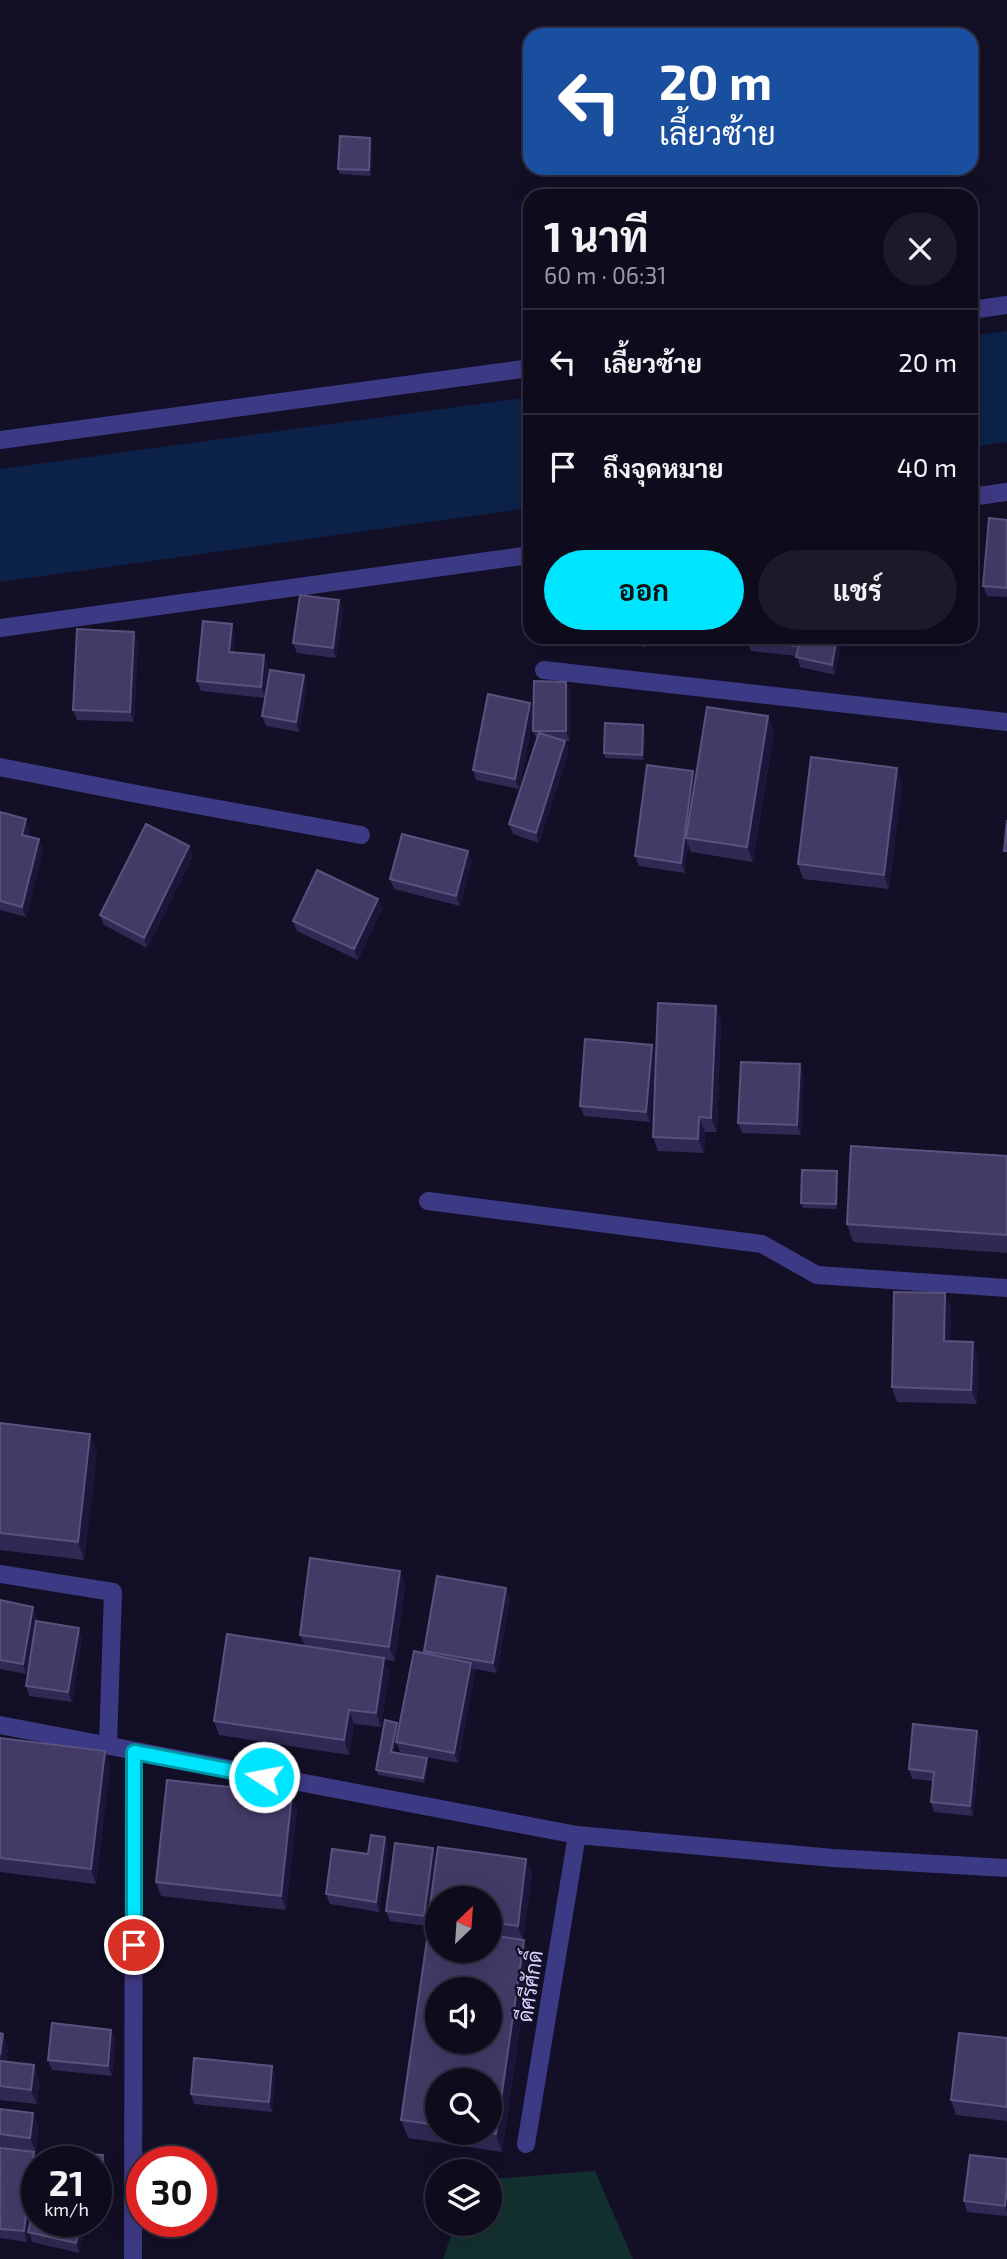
<!DOCTYPE html>
<html lang="th">
<head>
<meta charset="utf-8">
<style>
	:root { --surface:#0e0b1c; --page:#1c1929; --text:#f1f3f6; --muted:#9b9ba3; --line:#2e2b3b; --accent:#00e5ff }
	body { margin:0; font-family:"Exo 2",Sarabun,sans-serif; background:var(--page); color:var(--text); height:100vh; display:flex; flex-direction:column; font-size:26px; white-space:nowrap }
	* { box-sizing:border-box; margin:0 }
	p { font-size:23px; color:var(--muted) }
	.icon { flex:none; width:38px; height:38px; fill:none; stroke:currentColor; stroke-width:2; stroke-linecap:round; stroke-linejoin:round }
	.map { position:relative; flex:1; overflow:hidden }
	.details { position:absolute; left:523px; top:189px; width:455px; height:455px; display:flex; flex-direction:column; background:var(--surface); border-radius:21px; box-shadow:0 7px 28px #0002,0 0 0 2px var(--line) }
	.details>* { flex:none }
	.guide { position:absolute; left:523px; top:28px; width:455px; height:147px; border-radius:21px; box-shadow:0 7px 28px #0002,0 0 0 2px var(--line); background:#1a4fa0; color:#fff; overflow:hidden }
	.needle { width:46px; rotate:25deg }
	.controls { position:absolute; left:425px; top:1886px; display:grid; gap:14px }
	.controls a { display:grid; place-items:center; width:77px; height:77px; border-radius:50%; background:var(--surface); box-shadow:0 7px 28px #0002,0 0 0 2px var(--line); font-size:35px }
	.speed { position:absolute; left:21px; top:2146px; display:flex; gap:14px; font-size:35px; font-weight:700; text-align:center }
	.speed>* { display:grid; place-content:center; width:91px; height:91px; border-radius:50%; background:var(--surface); box-shadow:0 7px 28px #0002,0 0 0 2px var(--line); line-height:1 }
	.speed small { font-size:18px; font-weight:400 }
	.speed .limit { border:10px solid #d22; background:#fff; color:#111 }
	.pin { position:absolute; display:grid; place-items:center; width:60px; height:60px; color:#fff; margin:-30px; border:4px solid #fff; border-radius:50%; box-shadow:0 2px 7px #0007 }
	.me { position:absolute; width:77px; margin:-38px; rotate:281deg; stroke-linejoin:round; filter:drop-shadow(0 0 5px #0008) }
	.turn { display:flex; align-items:center; gap:24px; height:147px; padding:0 21px; font-size:32px }
	.turn .icon { width:91px; height:91px; stroke-width:2.5 }
	.turn b { display:block; font-size:49px; line-height:60px }
	.round { display:grid; place-items:center; flex:none; width:74px; height:74px; border-radius:37px; background:var(--page) }
	.summary { display:flex; align-items:center; justify-content:space-between; height:119px; padding:0 21px }
	h1 { font-size:42px; font-weight:700; line-height:52px }
	.cta { display:flex; gap:14px; margin-top:auto; padding:14px 21px }
	.cta a { flex:1; height:80px; border-radius:42px; background:var(--accent); color:#111; font-size:28px; font-weight:700; line-height:80px; text-align:center }
	.cta a+a { background:var(--page); color:var(--text) }
	ul { padding:0; list-style:none }
	li { display:flex; align-items:center; gap:21px; height:105px; padding:0 21px; border-top:2px solid var(--line) }
	li div { flex:1 }
	li b { display:block; font-size:26px }
	li em { font-style:normal }
	.map>svg:first-child { display:block }
</style>
</head>
<body>
<div class="map">
<svg width="1007" height="2259" viewBox="0 0 1007 2259">
	<rect width="100%" height="100%" fill="#130f26"/>
	<!-- green -->
	<path fill="#12302f" d="M595,2171l38,88h-190l12,-35h35v-45z"/>
	<!-- water -->
	<path fill="#0c2248" d="M1007,331v111l-36,5v-111z
		M530,397v111l-530,74v-113z"/>
	<g fill="none" stroke-linecap="round" stroke-linejoin="round">
		<!-- minor -->
		<path stroke="#3d3a85" stroke-width="18" d="M971,310l36,-5
			M0,440l530,-72
			M971,497l36,-5
			M0,628l530,-73
			M544,670l463,52
			M0,767l137,27 224,41
			M428,1201l334,43 55,31 190,13
			M0,1574l113,18 -5,153
			M0,1725l577,110 256,23 174,10
			M526,2144l51,-309
			M133,2259l1,-507"/>
	</g>
	<!-- wall -->
	<path fill="#312854" fill-rule="evenodd" d="M372,143l-1,33 -31,-2 -2,-5z
		M1007,520v77l-20,-1 -4,-10z
		M339,600l4,11 -7,47 -39,-5 -4,-10z
		M134,632l4,10 -4,80 -57,-2 -4,-10z
		M235,634l-1,18 34,13 -3,33 -64,-7 -4,-10z
		M609,637h39l-2,10 -35,-5z
		M843,637l-8,38 -35,-8 -3,-11 -46,-5 -4,-10z
		M566,682l4,10v49h-5l4,10 -30,92 -26,-9 -4,-10 28,-84 -4,-9 1,-17 -15,75 -43,-9 -3,-10z
		M307,685l-8,47 -33,-6 -4,-10z
		M645,730l-1,30 -39,-2 -1,-5z
		M774,731l-21,131 -62,-10 -3,-7 -3,28 -46,-7 -4,-10 60,-78z
		M902,782l-13,107 -86,-10 -5,-15z
		M0,812l30,17 -2,7 15,13 -17,68 -26,-7z
		M189,846l4,10 -46,92 -43,-23 -4,-10z
		M472,861l-12,45 -66,-17 -4,-10z
		M378,899l4,10 -24,51 -61,-29 -4,-10z
		M716,1006l5,14 -4,112h-12l-1,21 -46,-2 -5,-14z
		M652,1045l4,10 -6,67 -66,-6 -4,-10z
		M800,1064l3,10 -2,61 -59,-2 -4,-10z
		M1007,1156v97l-154,-11 -6,-18z
		M838,1176l-1,33 -34,-1 -2,-5z
		M945,1293l6,14 -1,34 28,15 -1,48 -80,-2 -5,-15z
		M0,1423l97,29 -13,108 -84,-10z
		M400,1571l5,14 -10,76 -11,-1 5,12 -8,55 -27,-3 -5,31 -130,-20 -5,-14 91,-75 -5,-11z
		M510,1598l-13,75 -23,-4 1,4 -17,90 -58,-11 -4,-10 29,-88 -1,-3z
		M0,1600l37,17 -1,4 46,17 -10,64 -43,-6 -3,-10 8,-53 -8,41 -26,-5z
		M398,1728l-4,24 34,11 -3,20 -47,-8 -2,-5z
		M977,1731l4,10 -8,75 -39,-4 -3,-10 2,-21 -21,-2 -3,-10z
		M0,1738l105,13 5,14 -14,119 -96,-12z
		M297,1808l-11,102 -125,-14 -5,-14z
		M385,1837l3,10 -9,65 -49,-8 -4,-10z
		M437,1856l89,3 6,15 -9,66 7,18 -28,194 -94,-14 -7,-18 33,-193 -4,-13 -2,12 -38,-5 -4,-10zM438,1899h52v52h-52zM438,2081l52,52h-52z
		M111,2030l4,10 -3,36 -60,-6 -4,-10z
		M0,2033l8,15 -2,14 28,3 5,14 -2,25 -37,-4z
		M1007,2038v83l-51,-6 -5,-15z
		M272,2066l3,10 -3,36 -78,-8 -3,-10z
		M0,2109l33,4 5,14 -2,25 -12,-1 5,77 8,-7h50l-8,32 -47,-11 -3,-10 -2,10 -27,-4z
		M1007,2159v57l-40,-4 -3,-11z
		M96,2161l10,4 -2,36h-8z"/>
	<!-- shaded-wall -->
	<path fill="#1d163a" d="M370,138l2,5 -1,33 -2,-6z
		M339,600l4,11 -7,47 -3,-10z
		M232,624l3,10 -2,28 -4,-10z
		M134,632l4,10 -4,80 -4,-10z
		M645,637h3l-2,10 -1,-5z
		M797,637h5l-2,19 -4,-10z
		M837,637h6l-8,38 -3,-10z
		M264,655l4,10 -3,33 -4,-11z
		M304,675l3,10 -8,47 -3,-10z
		M566,682l4,10v49l-4,-10z
		M530,703l4,10 -15,76 -4,-10z
		M768,716l6,15 -21,131 -6,-15z
		M643,725l2,5 -1,30 -2,-5z
		M565,741l4,10 -30,92 -3,-10z
		M897,768l5,14 -13,107 -5,-14z
		M693,771l4,10 -11,57 2,7 -3,28 -4,-10z
		M26,819l4,10 -5,16 -3,-10z
		M39,839l4,10 -17,68 -4,-10z
		M189,846l4,10 -46,92 -3,-10z
		M468,851l4,10 -12,45 -4,-10z
		M378,899l4,10 -24,51 -4,-11z
		M716,1006l5,14 -4,112 -6,-14z
		M652,1045l4,10 -6,67 -4,-10z
		M800,1064l3,10 -2,61 -4,-10z
		M699,1117l6,15 -1,21 -6,-14z
		M837,1171l1,5 -1,33 -1,-5z
		M945,1293l6,14 -1,49 -6,-15z
		M973,1342l5,14 -1,48 -6,-14z
		M90,1434l7,18 -13,108 -6,-18z
		M400,1571l5,14 -10,76 -6,-14z
		M506,1588l4,10 -13,75 -4,-10z
		M33,1607l4,10 -11,57 -3,-10z
		M79,1628l3,10 -10,64 -4,-10z
		M384,1658l5,14 -8,55 -5,-14z
		M471,1663l4,10 -17,90 -4,-10z
		M349,1710l5,14 -5,31 -5,-15z
		M397,1723l1,5 -5,29 -2,-5z
		M977,1731l4,10 -8,75 -3,-10z
		M105,1751l5,14 -14,119 -5,-15z
		M427,1758l1,5 -3,20 -2,-5z
		M292,1794l5,14 -11,102 -5,-14z
		M385,1837l3,10 -9,65 -3,-10z
		M433,1848l4,10 -9,68 -4,-10z
		M526,1859l6,15 -9,66 -5,-14z
		M524,1940l6,18 -28,194 -6,-18z
		M111,2030l4,10 -3,36 -4,-10z
		M3,2034l5,14 -4,27 -4,-12z
		M34,2065l5,14 -2,25 -6,-14z
		M272,2066l3,10 -3,36 -3,-10z
		M33,2113l5,14 -2,25 -6,-14z
		M34,2152l3,9v8l-10,73 -3,-11z
		M103,2155l3,10 -2,36 -3,-10z
		M1007,2186v27l-2,-7z
		M81,2221h6l-8,32 -3,-10z"/>
	<!-- building -->
	<path fill="#433a66" stroke="#5a527e" stroke-width="2" fill-rule="evenodd" d="M340,136l30,2 -1,32 -31,-1z
		M989,518l18,2v68l-24,-2z
		M300,595l39,5 -6,48 -40,-5z
		M203,621l29,3 -3,28 35,3 -3,32 -64,-6z
		M77,629l57,3 -4,80 -57,-2z
		M610,637h35v5z
		M748,637h49l-1,9 -49,-5z
		M801,637h36l-5,28 -36,-8z
		M270,670l34,5 -8,47 -34,-6z
		M534,681l32,1v49h-33z
		M488,694l42,9 -15,76 -42,-9z
		M707,707l61,9 -21,131 -61,-9z
		M605,723l38,2 -1,30 -38,-2z
		M539,733l26,8 -29,92 -27,-9z
		M811,757l86,11 -13,107 -86,-11z
		M647,765l46,6 -12,92 -46,-7z
		M0,812l26,7 -4,16 17,4 -17,68 -22,-6z
		M1007,820v31h-3z
		M146,824l43,22 -45,92 -44,-23z
		M402,834l66,17 -12,45 -66,-17z
		M317,870l61,29 -24,50 -61,-28z
		M658,1003l58,3 -5,112 -12,-1 -1,22 -45,-2z
		M585,1039l67,6 -6,67 -66,-6z
		M741,1062l59,2 -3,61 -59,-2z
		M851,1146l156,10v79l-160,-11z
		M802,1170l35,1 -1,33 -35,-1z
		M894,1292l51,1 -1,48 29,1 -2,48 -79,-3z
		M0,1423l90,11 -12,108 -78,-9z
		M310,1558l90,13 -11,76 -89,-12z
		M437,1576l69,12 -13,75 -69,-12z
		M0,1600l33,7 -10,57 -23,-4z
		M36,1621l43,7 -11,64 -42,-6z
		M227,1634l157,24 -8,55 -27,-3 -5,30 -130,-19z
		M414,1651l57,12 -17,90 -58,-11z
		M385,1720l12,3 -6,29 36,6 -4,20 -47,-8z
		M913,1724l64,7 -7,75 -39,-4 3,-30 -25,-3z
		M0,1738l105,13 -14,118 -91,-11z
		M167,1780l125,14 -11,102 -125,-14z
		M371,1835l14,2 -9,65 -50,-8 6,-45 36,5z
		M395,1843l38,5 -9,68 -38,-5z
		M438,1847l88,12 -8,67 -28,-4v-23h-52v15l-9,-1z
		M429,1926l9,2v23h52v-16l34,5 -28,194 -6,-1v-52h-52v44l-37,-5zM438,1990h52v52h-52z
		M52,2023l59,7 -3,36 -60,-6z
		M0,2033l3,1 -3,21z
		M959,2033l48,5v69l-56,-7z
		M194,2058l78,8 -3,36 -78,-8z
		M0,2061l34,4 -3,25 -31,-4z
		M0,2109l33,4 -3,25 -30,-4z
		M0,2148l34,4 -10,79 -24,-2z
		M44,2151l59,4 -2,36h-5v-30h-52z
		M970,2155l37,4v27l-2,20 -41,-5z
		M37,2197v24h44l-5,22 -48,-11z"/>
	<g fill="none" stroke-linecap="round" stroke-linejoin="round">
		<defs>
			<path id="route" d="M134,1945v-193l130,25"/>
		</defs>
		<!-- route casing -->
		<use href="#route" stroke="#0095a6" stroke-width="18"/>
		<!-- route -->
		<use href="#route" stroke="#00e5ff" stroke-width="12"/>
	</g>
	<g text-anchor="middle" dominant-baseline="central" stroke-width="5" stroke-linejoin="round" paint-order="stroke">
		<!-- street labels -->
		<g font-size="21" fill="#d9d4ff" stroke="#130f26">
			<text transform="translate(529 1986) rotate(-81)">ดีศรีศักดิ์</text>
		</g>
	</g>
</svg>
<div class="controls">
<a><svg class="needle" viewBox="-14 -14 28 28"><path d="M0-13l5 13h-10z" fill="#e53935"/><path d="M0 13l5-13h-10z" fill="#9b9ba3"/></svg></a>
<a><svg class="icon" aria-label="sound" viewBox="0 0 24 24"><path d="M4 9h4l5-4v14l-5-4H4zM17 9q2 3 0 6"/></svg></a>
<a><svg class="icon" aria-label="search" viewBox="0 0 24 24"><circle cx="10" cy="10" r="6"/><path d="M15 15l6 6"/></svg></a>
<a><svg class="icon" aria-label="layers" viewBox="0 0 24 24"><path d="M12 4l9 5-9 5-9-5zM3 14l9 5 9-5"/></svg></a>
</div>
<div class="speed"><div>21<small>km/h</small></div><div class="limit">30</div></div>
<div class="pin" style="left:134px;top:1945px;background:#d93025"><svg class="icon" aria-label="arrive" viewBox="0 0 24 24"><path d="M6 21V4h12l-3 4 3 4H6"/></svg></div>
<svg class="me" style="left:264px;top:1777px" viewBox="-20 -20 40 40"><circle r="17" fill="#00e5ff" stroke="#fff" stroke-width="3"/><path d="M0-11L8 9 0 5-8 9z" fill="#fff"/></svg>
<div class="guide">
<div class="turn"><svg class="icon" aria-label="left" viewBox="0 0 24 24"><path d="M17 20v-9H6M10 6l-5 5 5 5"/></svg><div><b>20 m</b>เลี้ยวซ้าย</div></div>
</div>
<section class="details">
<div class="summary"><div><h1>1 นาที</h1><p>60 m · 06:31</p></div><a class="round"><svg class="icon" aria-label="close" viewBox="0 0 24 24"><path d="M6 6l12 12M18 6L6 18"/></svg></a></div>
<ul>
<li><svg class="icon" aria-label="left" viewBox="0 0 24 24"><path d="M17 20v-9H6M10 6l-5 5 5 5"/></svg><div><b>เลี้ยวซ้าย</b></div><em>20 m</em></li>
<li><svg class="icon" aria-label="arrive" viewBox="0 0 24 24"><path d="M6 21V4h12l-3 4 3 4H6"/></svg><div><b>ถึงจุดหมาย</b></div><em>40 m</em></li>
</ul>
<div class="cta"><a>ออก</a><a>แชร์</a></div>
</section>
</div>
</body>
</html>
